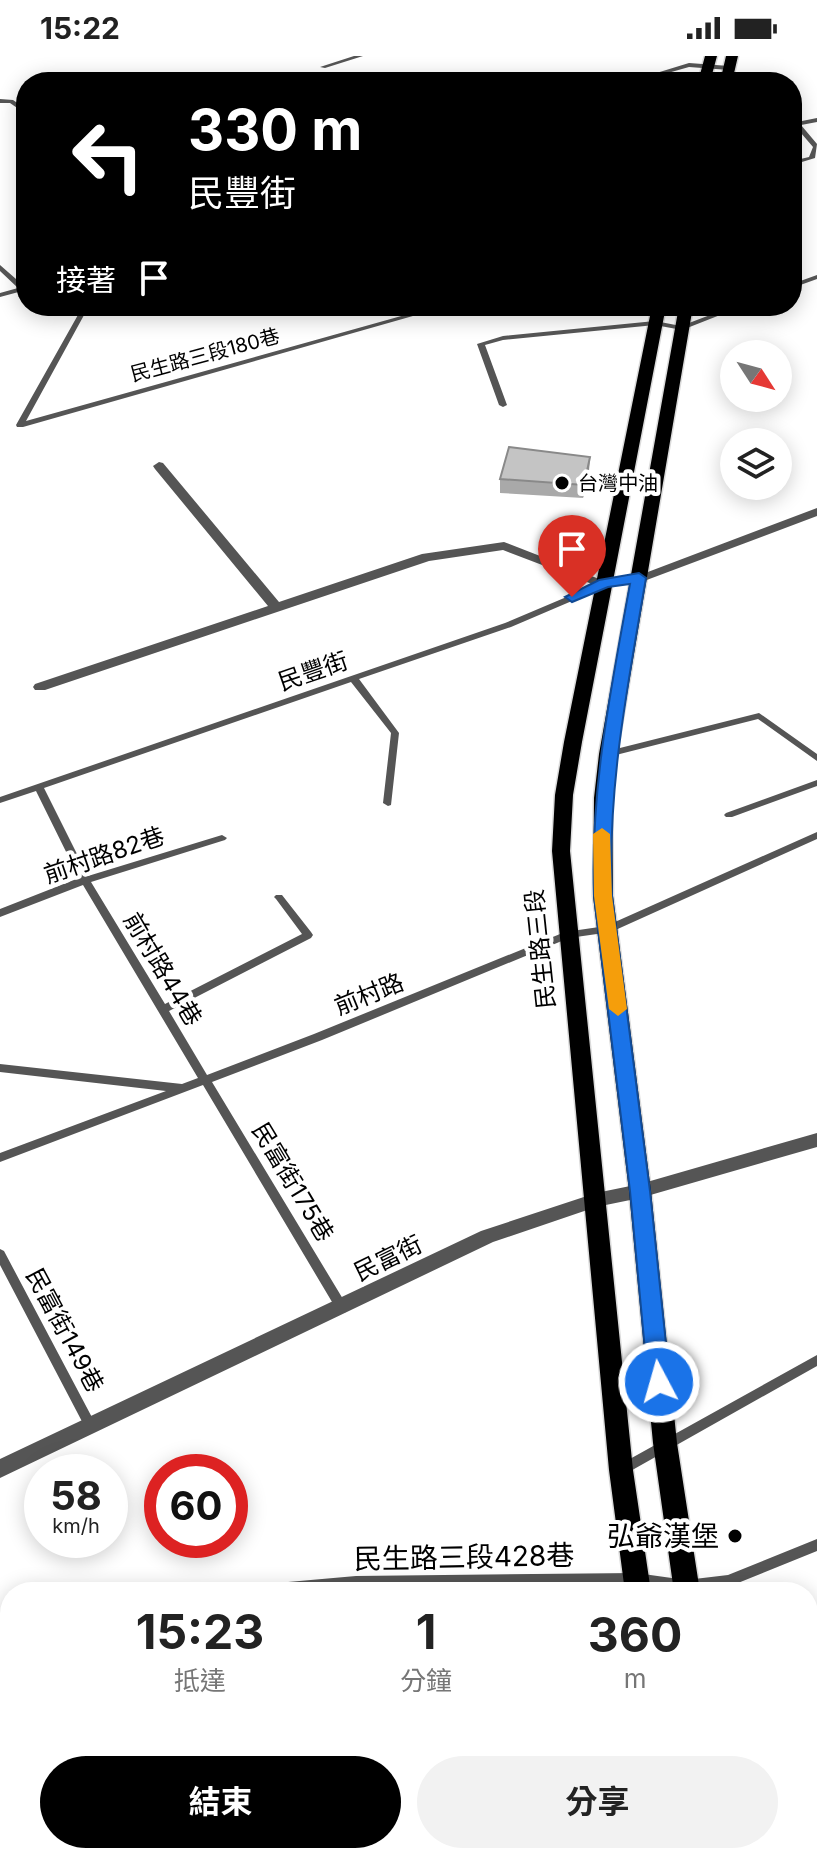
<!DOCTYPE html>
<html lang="zh-TW">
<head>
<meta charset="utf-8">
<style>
	:root { --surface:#fff; --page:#f2f2f2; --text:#222; --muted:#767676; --accent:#000 }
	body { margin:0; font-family:Inter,"Noto Sans TC",sans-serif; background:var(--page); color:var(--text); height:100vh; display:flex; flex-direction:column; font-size:30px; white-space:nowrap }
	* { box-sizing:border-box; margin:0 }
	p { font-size:26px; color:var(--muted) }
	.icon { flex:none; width:44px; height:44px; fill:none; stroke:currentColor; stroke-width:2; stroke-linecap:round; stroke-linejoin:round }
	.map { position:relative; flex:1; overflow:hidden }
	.drawer { position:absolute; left:0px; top:1526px; width:818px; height:282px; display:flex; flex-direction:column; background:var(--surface); border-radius:32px 32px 0 0; box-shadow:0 4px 20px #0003 }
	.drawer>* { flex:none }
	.banner { position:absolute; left:16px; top:16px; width:786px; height:244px; border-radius:32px; box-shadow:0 4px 20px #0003; background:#000; color:#fff; overflow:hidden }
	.needle { width:52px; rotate:126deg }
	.buttons { position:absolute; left:720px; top:284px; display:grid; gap:16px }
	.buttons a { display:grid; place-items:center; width:72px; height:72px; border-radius:50%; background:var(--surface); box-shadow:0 4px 20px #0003; font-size:40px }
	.speed { position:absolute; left:24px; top:1398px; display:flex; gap:16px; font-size:40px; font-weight:700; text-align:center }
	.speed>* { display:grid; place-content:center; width:104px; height:104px; border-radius:50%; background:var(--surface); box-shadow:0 4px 20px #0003; line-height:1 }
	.speed small { font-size:20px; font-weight:400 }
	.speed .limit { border:12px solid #d22; background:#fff; color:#111 }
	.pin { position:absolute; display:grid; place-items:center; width:68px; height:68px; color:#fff; margin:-82px -34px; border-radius:50% 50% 50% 0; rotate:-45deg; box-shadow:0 0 8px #0007 }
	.pin .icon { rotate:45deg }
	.me { position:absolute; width:88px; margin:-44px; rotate:354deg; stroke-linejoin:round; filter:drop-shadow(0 0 6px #0008) }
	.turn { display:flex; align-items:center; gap:28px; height:168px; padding:0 40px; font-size:36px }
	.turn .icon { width:104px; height:104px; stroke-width:2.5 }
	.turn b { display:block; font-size:56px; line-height:68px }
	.then { display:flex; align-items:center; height:76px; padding:0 40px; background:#0003; gap:16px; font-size:30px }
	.eta { display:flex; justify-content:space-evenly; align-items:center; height:136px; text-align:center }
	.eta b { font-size:48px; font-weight:700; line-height:56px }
	.cta { display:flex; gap:16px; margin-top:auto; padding:16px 40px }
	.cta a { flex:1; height:92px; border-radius:48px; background:var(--accent); color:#fff; font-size:32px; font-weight:700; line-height:92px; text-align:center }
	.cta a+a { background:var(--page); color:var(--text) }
	.status { display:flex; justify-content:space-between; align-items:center; height:56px; padding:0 40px; background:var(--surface); direction:ltr }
	.status svg { height:22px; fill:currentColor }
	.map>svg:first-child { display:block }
</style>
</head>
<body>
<div class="status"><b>15:22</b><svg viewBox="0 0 49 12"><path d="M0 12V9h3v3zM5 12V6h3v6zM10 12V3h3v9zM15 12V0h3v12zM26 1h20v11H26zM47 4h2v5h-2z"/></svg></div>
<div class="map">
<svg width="817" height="1807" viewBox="0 0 817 1807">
	<rect width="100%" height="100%" fill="#fff"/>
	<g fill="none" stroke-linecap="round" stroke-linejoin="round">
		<defs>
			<path id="primary" d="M705,0h12l-7,26h-12z
				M726,0h12l-6,26h-12z
				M652,250h14l-84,436 -9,53 -3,56 63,619 18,122h-26l-16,-122 -57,-619 3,-56 9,-53z
				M679,250h14l-76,448 -5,44 1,98 38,295 26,252 23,149h-26l-21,-149 -24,-252 -36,-295 1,-98 5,-44z
				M658,1798h28l2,9h-28z
				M699,1798h28l1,9h-28z"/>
		</defs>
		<!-- primary casing -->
		<use href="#primary" stroke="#dbdbdb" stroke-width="3"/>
		<!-- service -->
		<path fill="#555" fill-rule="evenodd" d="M354,0h9l-38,12 -5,-1z
			M689,7l40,3 3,2 -3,2 -40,-3 -53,15h-9z
			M0,43l13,1 13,9v5l-16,-11h-10z
			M817,62v4l-16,3 16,19 -2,14 -23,7v-4l17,-4 4,-10 -18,-21 -3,-1v-2z
			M0,209l24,21h2v4l-26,7v-4l18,-5 -18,-17z
			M817,219v4l-25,9v-4z
			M83,250h6l-63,115 411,-115h11l-425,121h-6l-1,-2z
			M734,250h9l-61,24 -27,-5 -152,15 -18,5 22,60 -4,2 -4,-2 -22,-61 26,-8 152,-15 26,5z
			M639,520h3v4l-35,6 -96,41 -152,52 40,54 -8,72 -3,1 -5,-3 8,-70 -40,-51 -307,106 44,88 134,-41 5,3 -2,2 -134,42 74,122 137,-70 -26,-35 -2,-2 2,-2h6l29,37 2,3 -2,3 -142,73 38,64 107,-41 251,-102 41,-6 211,-94v7l-206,93 -42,6 -247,102 -110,42 134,222 2,4 -2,4 -4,1 -4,-1 -135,-227 -203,77v-9l166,-62 -166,-19v-8l182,20 16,-6 -115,-193 -83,32v-8l79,-31 -43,-87 -36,12v-6l505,-174 97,-41z
			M759,657l58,41v7l-59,-42 -150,38 -5,-3 5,-3z
			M817,724v6l-85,31h-6l-2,-2 2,-2z
			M0,1193l4,2 91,172 2,4 -2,4 -4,2 -4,-2 -87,-166z
			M817,1299v11l-190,107 -4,2 -4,-2 -2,-4 2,-4z
			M817,1483v12l-89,36 -39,5 -53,-7 -280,3 -42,4h-78l2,-4 5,-2 113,-10 280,-3 50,7 42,-5z
			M0,1587l5,2 5,12v23l-5,-2 -5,-12z
			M55,1798h14l3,9h-14z
			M188,1798h21c-5,9 -19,9 -30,9l2,-5z
			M377,1798h14v9h-14z"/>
		<!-- minor -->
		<path fill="#555" fill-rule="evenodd" d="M159,406l4,1 116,139 143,-48 82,-12 108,42 -2,3h-10l-97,-37 -74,11 -384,129h-10l-2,-3 2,-3 233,-78 -113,-137 -2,-3z
			M817,452v8l-173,65 -5,1 -7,-4z
			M817,1077v14l-177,51 -44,9 -103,35 -493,236v-19l481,-228 115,-38 44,-9z"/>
		<!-- primary -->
		<use href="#primary" fill="#000" fill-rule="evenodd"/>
	</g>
	<!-- wall -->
	<path fill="#a9a9a9" d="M589,415l-6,27 -83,-5v-14z"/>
	<!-- shaded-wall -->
	<path fill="#898989" d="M590,401l-1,14 -6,27 1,-13z"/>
	<!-- building -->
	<path fill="#c4c4c4" stroke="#898989" stroke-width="2" d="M509,391l81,10 -6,28 -84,-6z"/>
	<!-- route -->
	<path fill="#1a73e8" stroke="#114b97" stroke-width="2" d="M639,517l7,5c-18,106 -39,210 -34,318l38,295 20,191 -3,7 -8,3 -8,-3 -3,-7 -18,-191 -36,-295c-4,-106 17,-208 36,-312l-22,3 -36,15 -7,-5 34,-17z"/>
	<!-- slow -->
	<path fill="#f59e0b" d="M602,772l8,6 2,62 15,113 -9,7 -9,-7 -15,-113 -1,-62z"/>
	<!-- markers -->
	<g fill="#000" stroke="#fff" stroke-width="3">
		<circle cx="562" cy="427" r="8"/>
		<circle cx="735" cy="1480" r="8"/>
	</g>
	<g text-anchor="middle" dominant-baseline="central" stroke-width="8" stroke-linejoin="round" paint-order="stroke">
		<!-- far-street labels -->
		<g font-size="20" fill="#000" stroke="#fff">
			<text transform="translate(205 299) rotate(-15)">民生路三段180巷</text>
		</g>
		<!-- far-poi labels -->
		<g font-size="20" fill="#000" stroke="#fff" text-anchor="start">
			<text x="578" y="427">台灣中油</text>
		</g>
		<!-- street labels -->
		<g font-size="24" fill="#000" stroke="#fff">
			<text transform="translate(313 615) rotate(-19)">民豐街</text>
			<text transform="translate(104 799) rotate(-19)">前村路82巷</text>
			<text transform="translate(540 893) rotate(-96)">民生路三段</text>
			<text transform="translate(163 913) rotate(59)">前村路44巷</text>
			<text transform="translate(369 938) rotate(-22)">前村路</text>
			<text transform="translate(293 1126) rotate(59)">民富街175巷</text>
			<text transform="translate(388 1202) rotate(-26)">民富街</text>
			<text transform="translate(65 1274) rotate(62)">民富街149巷</text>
		</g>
		<!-- near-poi labels -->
		<g font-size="28" fill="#000" stroke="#fff" text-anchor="end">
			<text x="719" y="1480">弘爺漢堡</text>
		</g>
		<!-- near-street labels -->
		<g font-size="28" fill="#000" stroke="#fff">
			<text transform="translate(464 1501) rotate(-1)">民生路三段428巷</text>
		</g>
	</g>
</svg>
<div class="buttons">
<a><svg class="needle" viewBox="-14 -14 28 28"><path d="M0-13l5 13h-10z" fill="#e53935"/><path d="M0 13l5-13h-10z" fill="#767676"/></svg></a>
<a><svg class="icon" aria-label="layers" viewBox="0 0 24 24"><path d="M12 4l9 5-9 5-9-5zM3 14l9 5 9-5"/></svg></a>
</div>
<div class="speed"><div>58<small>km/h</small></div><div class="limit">60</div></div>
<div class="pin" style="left:572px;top:541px;background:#d93025"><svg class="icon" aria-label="arrive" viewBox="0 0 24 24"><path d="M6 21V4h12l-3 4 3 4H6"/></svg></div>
<svg class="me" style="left:659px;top:1326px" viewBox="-20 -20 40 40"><circle r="17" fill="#1a73e8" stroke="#fff" stroke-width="3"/><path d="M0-11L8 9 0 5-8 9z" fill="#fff"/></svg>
<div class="banner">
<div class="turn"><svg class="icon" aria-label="left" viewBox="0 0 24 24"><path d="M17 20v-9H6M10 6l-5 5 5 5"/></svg><div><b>330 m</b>民豐街</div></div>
<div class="then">接著<svg class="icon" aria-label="arrive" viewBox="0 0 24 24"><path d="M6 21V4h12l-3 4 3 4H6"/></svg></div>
</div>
<section class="drawer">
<div class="eta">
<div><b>15:23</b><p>抵達</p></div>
<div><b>1</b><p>分鐘</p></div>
<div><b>360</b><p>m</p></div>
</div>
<div class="cta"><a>結束</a><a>分享</a></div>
</section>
</div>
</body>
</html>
